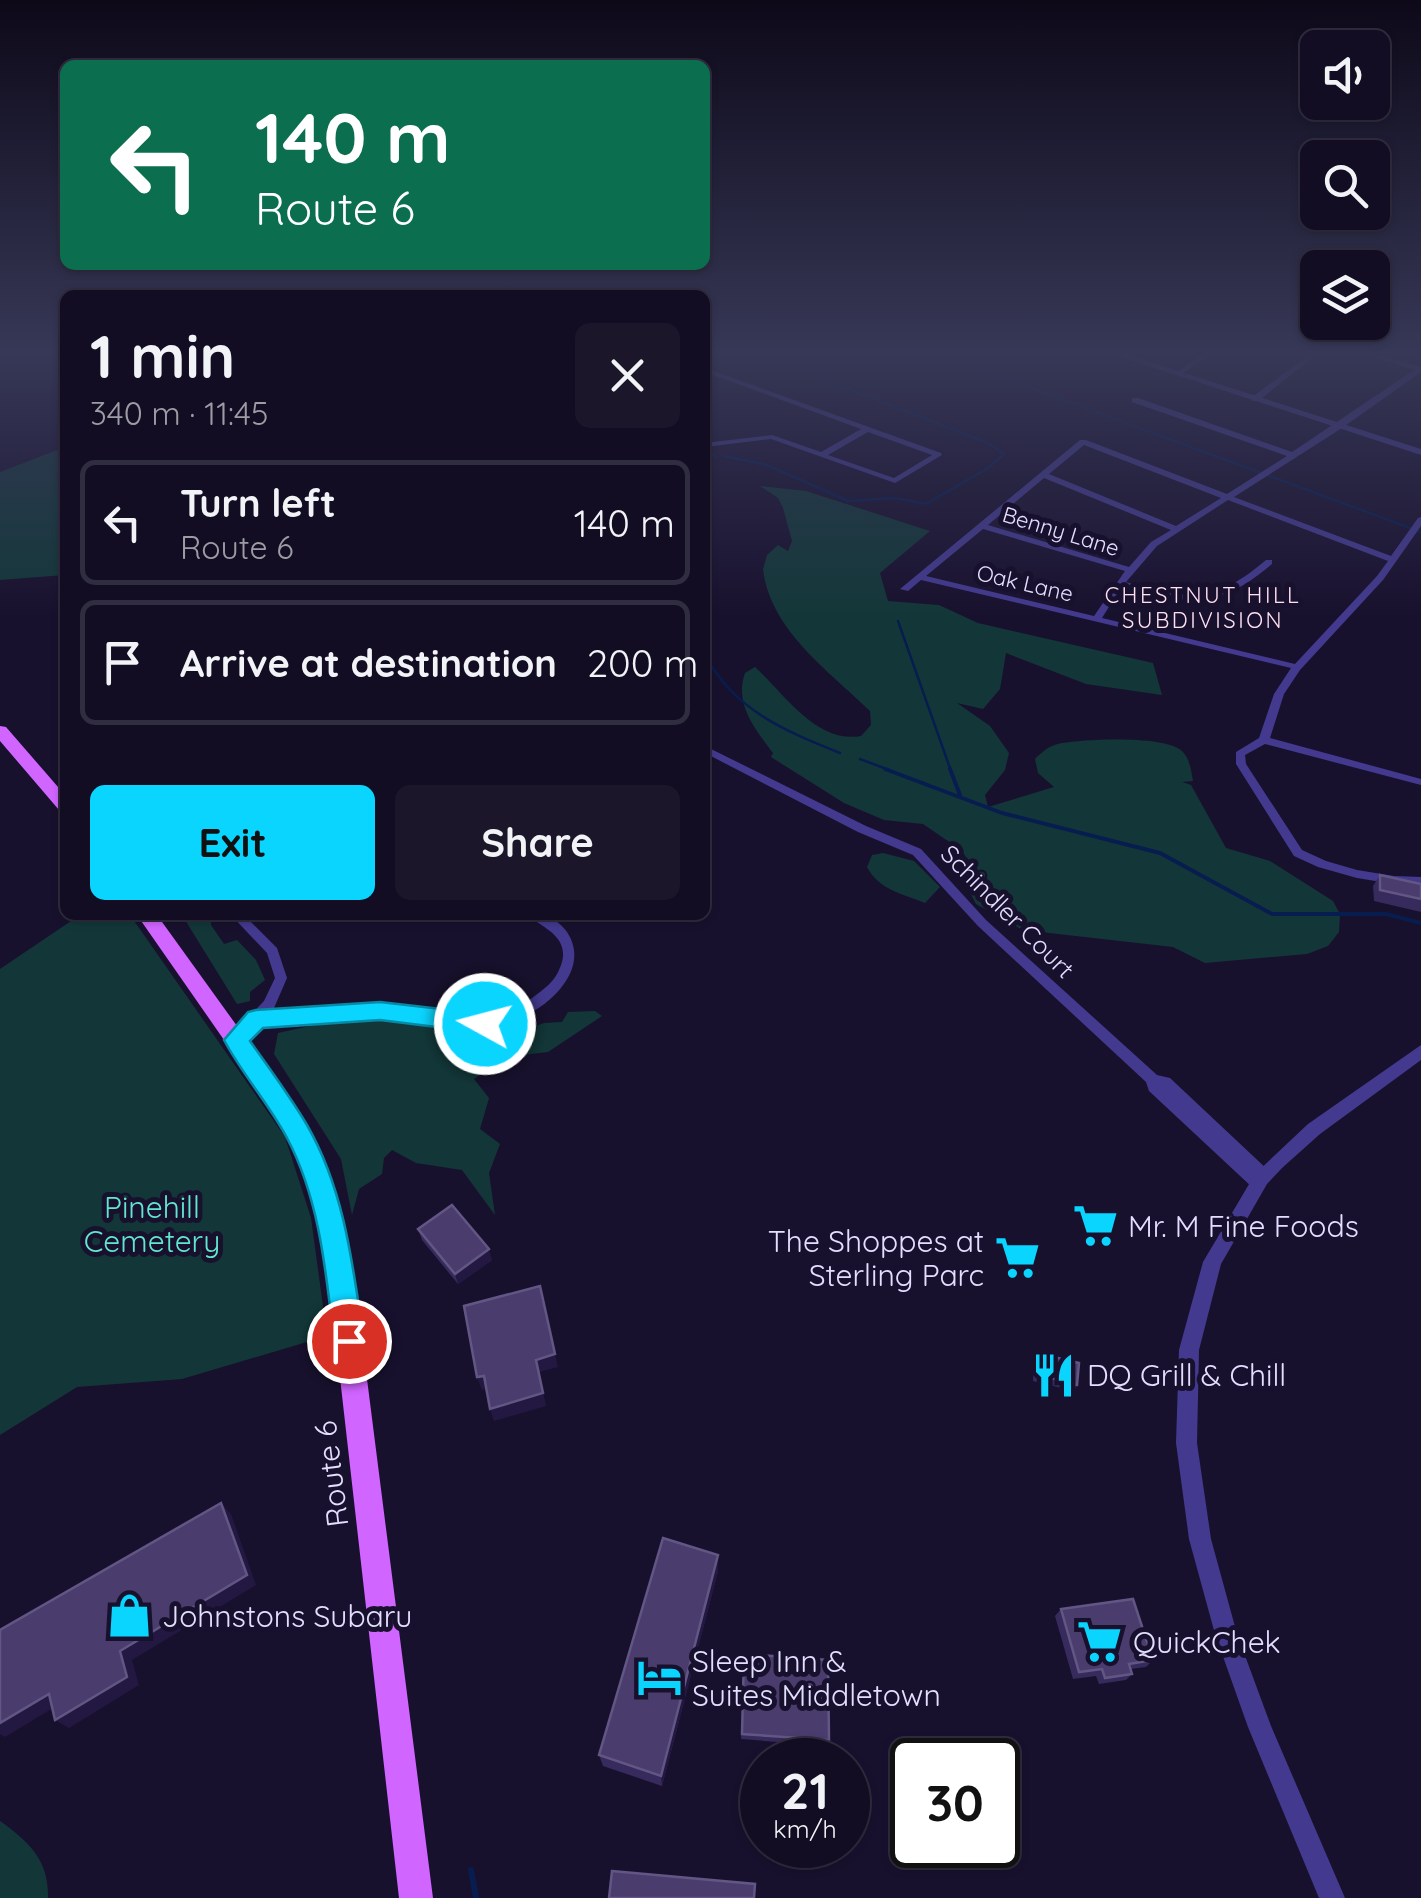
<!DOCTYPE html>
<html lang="en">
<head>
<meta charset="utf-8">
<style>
	:root { --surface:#120d22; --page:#1b162a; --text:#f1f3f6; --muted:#9c9ca5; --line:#312d40; --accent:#0ad5ff }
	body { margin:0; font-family:Quicksand,sans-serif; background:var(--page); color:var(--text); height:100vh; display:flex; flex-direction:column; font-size:38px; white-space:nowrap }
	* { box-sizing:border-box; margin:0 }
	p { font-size:32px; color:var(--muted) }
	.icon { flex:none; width:55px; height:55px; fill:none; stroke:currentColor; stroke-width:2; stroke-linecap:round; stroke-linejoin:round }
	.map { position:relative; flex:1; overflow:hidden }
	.side { position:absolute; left:60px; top:290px; width:650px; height:630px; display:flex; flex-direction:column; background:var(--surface); border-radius:15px; box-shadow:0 2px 8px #0004,0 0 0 2px var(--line) }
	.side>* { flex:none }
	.top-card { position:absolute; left:60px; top:60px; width:650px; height:210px; border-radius:15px; box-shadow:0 2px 8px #0004,0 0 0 2px var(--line); background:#0b6e4f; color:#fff; overflow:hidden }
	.tools { position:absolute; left:1300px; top:30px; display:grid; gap:20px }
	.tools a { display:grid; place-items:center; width:90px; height:90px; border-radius:15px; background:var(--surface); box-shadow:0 2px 8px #0004,0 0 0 2px var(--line); font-size:50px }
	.speed { position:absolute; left:740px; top:1738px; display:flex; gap:20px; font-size:50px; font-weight:700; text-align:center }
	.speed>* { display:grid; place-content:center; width:130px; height:130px; border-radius:50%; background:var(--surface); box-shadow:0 2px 8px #0004,0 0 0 2px var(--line); line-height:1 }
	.speed small { font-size:25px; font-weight:400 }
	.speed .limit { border:5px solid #111; border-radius:15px; background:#fff; color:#111 }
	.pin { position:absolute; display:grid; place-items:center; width:85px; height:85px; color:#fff; margin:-42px; border:5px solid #fff; border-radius:50%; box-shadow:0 2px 10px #0007 }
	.me { position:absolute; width:110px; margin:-55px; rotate:277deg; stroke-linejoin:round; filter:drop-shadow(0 0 8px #0008) }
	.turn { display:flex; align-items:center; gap:35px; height:210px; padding:0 30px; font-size:45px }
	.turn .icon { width:130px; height:130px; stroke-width:2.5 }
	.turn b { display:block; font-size:70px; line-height:85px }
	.round { display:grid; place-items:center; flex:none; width:105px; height:105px; border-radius:15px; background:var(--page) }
	.headline { display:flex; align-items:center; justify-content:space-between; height:170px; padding:0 30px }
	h1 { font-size:60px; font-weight:700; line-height:75px }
	.button { display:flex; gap:20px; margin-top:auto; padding:20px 30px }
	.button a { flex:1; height:115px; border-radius:15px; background:var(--accent); color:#111; font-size:40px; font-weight:700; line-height:115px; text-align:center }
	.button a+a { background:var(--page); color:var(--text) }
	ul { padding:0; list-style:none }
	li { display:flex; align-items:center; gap:30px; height:125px; margin:0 20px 15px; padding:0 10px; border:5px solid var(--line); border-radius:15px }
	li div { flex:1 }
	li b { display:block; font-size:38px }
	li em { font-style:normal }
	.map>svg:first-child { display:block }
</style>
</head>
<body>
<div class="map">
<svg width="1421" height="1898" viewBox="0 0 1421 1898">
	<rect width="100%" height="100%" fill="#18112e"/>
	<!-- green -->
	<path fill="#133739" d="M65,447v128l-65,5v-108z
		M760,486l46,5 124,40 -50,42 8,28 51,4 39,18 175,40 9,32 -76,-11 -80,-31 -6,36 -17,20 -26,-6 33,23 19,27 -4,17 -20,25 3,12 66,-20 -16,-14 -3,-14c8,-8 15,-14 27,-16 24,-4 103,-8 120,8 8,8 9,19 11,30l-11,1 9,3 35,63 44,13 63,40 7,13 -1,18 -11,14 -21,8 -102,9 -32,-16 -150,-17 -47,-26 -9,-17 10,-14 -16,-23 -38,-26 -39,-4 -40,-17 -73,-46 2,-4c-18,-24 -39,-49 -28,-80l10,-6c29,26 61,77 106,69l10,-11 -1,-14c-41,-40 -100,-81 -107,-142l4,-14 11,-10 10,6 4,-10 -9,-33 -5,-10z
		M883,853l31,8 26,26 -15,16c-22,-9 -46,-13 -58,-36l5,-12z
		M80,915h50l155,222 26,81 16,118 -145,43 -105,8 -77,48v-466z
		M182,915h29v10l13,19 13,-4 19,20 9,20 -15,12v9l-13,3z
		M595,1011l7,5 -54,36 -43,5 -31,22 15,19 -9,31 20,15 -11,29 6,42 -33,-45 -46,-7 -24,-13 -8,8 -2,16 -23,15 -7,26 -11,-56 -67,-105 4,-21c39,-9 110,-23 149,-12 19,5 39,16 59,22l58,-20 18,-1 6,-10z
		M0,1821c29,21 49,39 48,77h-48z"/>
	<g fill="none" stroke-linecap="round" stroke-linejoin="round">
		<!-- stream-far2 -->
		<path stroke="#081d4f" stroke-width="2.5" d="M931,351l490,181
			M705,451l11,6
			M724,456l43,9 81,36 47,-3 31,6 62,-36 16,-14 -16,-11 -147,-57 -33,-17
			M898,621l53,150
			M705,655c29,55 80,76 135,98
			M860,759l32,12"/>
		<!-- stream-far1 -->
		<path stroke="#081d4f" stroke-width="4" d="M885,769l117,44 158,40 112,61h114l35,9
			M950,769l10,26"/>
		<!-- stream -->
		<path stroke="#081d4f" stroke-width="6" d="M471,1870l5,28"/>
		<!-- minor -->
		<path fill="#433a8f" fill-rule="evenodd" d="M1206,351h8l-34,24h-4v-2z
			M1314,351h7l-63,50h-6v-4z
			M1355,351h11l55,16v5l-79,56 -108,69 157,59 27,-38 3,-1v9l-38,54 -83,90 -16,24 -14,44 151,41v6l-156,-41 -20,11 1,9 56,86 24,11 31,9 37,6 27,1v8l-27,-1 -37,-6 -39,-11 -24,-11 -58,-92v-12l23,-14 15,-44 17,-26 -370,-88 -13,11 -8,-2 180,-149h6l141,54 60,-38 -155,-54v-4h6l154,54 122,-82zM1084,445l137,53 -45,28 -127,-52zM1044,478l127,52 -20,12 -22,25 -141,-42zM1228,500l160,61 -11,15 -82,88 -193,-46 20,-32c66,18 95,25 150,-22v-4h-6c-53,45 -77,39 -140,22l31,-36zM983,529l142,42 -31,45 -168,-40z
			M705,368l236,85 1,2 -47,28 -124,-44 -66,8v-4l67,-8 49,17 40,-23 -156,-57zM868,432l64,23 -38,23 -66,-23z
			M705,746l161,80 55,23 65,71 171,155 13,3 99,93 2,4 -2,4 -5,2 1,3 -2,4 -5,2 -5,-2 -104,-97 -3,-9 -168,-156 -65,-71 -55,-23 -153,-79z
			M231,915h13l33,33 10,30 -13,30 -7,7c38,2 76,-9 114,-9 55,1 107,28 155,-11 8,-6 16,-12 21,-21 19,-35 -11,-44 -30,-59 17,0 29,2 40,17 26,39 -23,80 -57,90 -42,13 -87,-6 -129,-6 -41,0 -81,12 -123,8 -7,8 -15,23 -27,20l-2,-4 2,-4 33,-35 11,-23 -8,-25z"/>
		<!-- tertiary -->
		<path fill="#433a8f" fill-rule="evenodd" d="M1103,351h13l305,98v6z
			M1421,1045v15l-101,74 -38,34 -15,16 -46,80 -22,86 -2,93 14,96 26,95 34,92 74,172h-26l-71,-171 -33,-93 -26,-95 -13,-96 3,-93 24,-88 52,-88 53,-50z"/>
		<!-- primary -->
		<path fill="#d065ff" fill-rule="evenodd" d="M0,726l6,1 59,68v17l-6,-2 -59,-69z
			M137,915h20l129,179 39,71 15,45 19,106 74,582h-34l-66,-582 -17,-106 -14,-44 -32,-60z"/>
	</g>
	<!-- wall -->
	<path fill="#372a5c" d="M1380,875l41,9v28l-47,-11 -1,-15z
		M418,1229l74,31 -34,24 -36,-44z
		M1037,1353l40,32 -3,6 -41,-10 1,-21z
		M718,1555v16l-56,215 -59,-20 -4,-11z
		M1061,1609l92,51 -7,7 -15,2 1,5 -6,6 -27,4 -3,-8 -23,3 -18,-63z
		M744,1654l85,86 -2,6 -86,-7z"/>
	<!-- shaded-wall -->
	<path fill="#231842" d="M489,1249l3,11 -34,24 -3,-10z
		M555,1354l3,13 -19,5 7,34 -52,15 -4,-12 46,-49z
		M484,1376l4,12 -6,2 -5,-13z
		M221,1503l10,11 25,71 -124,75 7,25 -70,43 -14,-8 65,-69z
		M718,1555v16l-56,215 -1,-10z
		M49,1694l14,8 -58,35 -5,-3v-11z"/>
	<!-- building -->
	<path fill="#4a3d6e" stroke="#625684" stroke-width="2.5" d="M1380,875l41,9v15l-41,-9z
		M452,1205l37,44 -34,25 -37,-45z
		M540,1286l15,68 -19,6 7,33 -53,16 -6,-33 -7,1 -13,-71z
		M1037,1353l42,10 -2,22 -41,-11z
		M221,1503l26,72 -127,76 7,26 -72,43 -6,-26 -49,29v-93z
		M663,1538l55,17 -57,221 -62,-21z
		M1133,1599l20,61 -24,4 3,10 -27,4 -3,-9 -23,3 -18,-63z
		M744,1654l84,6 1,80 -87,-6z
		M612,1871l143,13 -1,14h-145z"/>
	<!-- sky -->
	<linearGradient id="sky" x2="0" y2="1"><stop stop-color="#0d0919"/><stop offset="0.57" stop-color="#373857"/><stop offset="1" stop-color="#373857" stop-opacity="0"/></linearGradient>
	<rect width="1421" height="617" fill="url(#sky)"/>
	<!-- route -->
	<path fill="#0ad5ff" stroke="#068aa6" stroke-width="2.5" d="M380,1002l105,12 9,3 3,7 -3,6 -9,3 -105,-13 -117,8 -13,13c19,27 40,55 57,84 38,66 46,142 57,216l-5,10 -10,4 -10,-4 -5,-10c-8,-68 -14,-141 -47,-203 -18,-34 -45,-64 -63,-98l24,-28 8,-2z"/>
	<!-- icons -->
	<defs>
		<symbol id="supermarket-bare" viewBox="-9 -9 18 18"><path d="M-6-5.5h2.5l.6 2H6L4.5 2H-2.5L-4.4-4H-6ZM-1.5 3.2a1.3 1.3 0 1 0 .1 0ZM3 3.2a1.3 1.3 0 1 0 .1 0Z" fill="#0ad5ff" stroke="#18112e" stroke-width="2.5" paint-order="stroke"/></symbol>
		<symbol id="restaurant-bare" viewBox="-9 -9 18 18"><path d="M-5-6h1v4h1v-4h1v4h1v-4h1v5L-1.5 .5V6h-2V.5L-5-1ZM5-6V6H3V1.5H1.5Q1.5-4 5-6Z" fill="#0ad5ff" stroke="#18112e" stroke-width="2.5" paint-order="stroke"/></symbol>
		<symbol id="shop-bare" viewBox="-9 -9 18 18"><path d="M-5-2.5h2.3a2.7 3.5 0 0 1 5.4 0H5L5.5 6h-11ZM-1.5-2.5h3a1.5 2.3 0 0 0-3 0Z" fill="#0ad5ff" stroke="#18112e" stroke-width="2.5" paint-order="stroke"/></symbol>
		<symbol id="hotel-bare" viewBox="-9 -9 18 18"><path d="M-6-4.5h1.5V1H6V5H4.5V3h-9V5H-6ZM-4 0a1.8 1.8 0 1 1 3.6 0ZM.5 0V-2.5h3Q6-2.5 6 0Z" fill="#0ad5ff" stroke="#18112e" stroke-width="2.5" paint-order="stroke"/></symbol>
	</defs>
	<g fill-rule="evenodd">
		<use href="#supermarket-bare" x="1064" y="1194" width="63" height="63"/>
		<use href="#supermarket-bare" x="986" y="1226" width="63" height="63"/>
		<use href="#restaurant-bare" x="1022" y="1344" width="63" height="63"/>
		<use href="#shop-bare" x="98" y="1584" width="63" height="63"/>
		<use href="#supermarket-bare" x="1068" y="1610" width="63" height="63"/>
		<use href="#hotel-bare" x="628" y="1646" width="63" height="63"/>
	</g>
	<g text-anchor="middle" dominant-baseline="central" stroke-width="10" stroke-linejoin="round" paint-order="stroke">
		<!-- far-street labels -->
		<g font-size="22" fill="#e4deff" stroke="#18112e">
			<text transform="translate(1061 531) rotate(17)">Benny Lane</text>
			<text transform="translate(1025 583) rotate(13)">Oak Lane</text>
		</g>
		<!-- far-neighbourhood labels -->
		<g font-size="22" letter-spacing="2.5" fill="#ffe0f1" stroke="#18112e">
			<text x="1203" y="595">CHESTNUT HILL<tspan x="1203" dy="25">SUBDIVISION</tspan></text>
		</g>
		<!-- street labels -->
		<g font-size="25" fill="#e4deff" stroke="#18112e">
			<text transform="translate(1008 911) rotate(45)">Schindler Court</text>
		</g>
		<!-- near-park labels -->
		<g font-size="30" fill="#62e7cf" stroke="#18112e">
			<text x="152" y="1207">Pinehill<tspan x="152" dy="34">Cemetery</tspan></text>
		</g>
		<!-- near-poi labels -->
		<g font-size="30" fill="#e4deff" stroke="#18112e" text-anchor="start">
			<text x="1128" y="1226">Mr. M Fine Foods</text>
			<text x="984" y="1241" text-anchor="end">The Shoppes at<tspan x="984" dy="34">Sterling Parc</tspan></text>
			<text x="1087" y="1375">DQ Grill &amp; Chill</text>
			<text x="162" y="1616">Johnstons Subaru</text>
			<text x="1133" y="1642">QuickChek</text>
			<text x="692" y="1661">Sleep Inn &amp;<tspan x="692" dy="34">Suites Middletown</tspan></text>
		</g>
		<!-- near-street labels -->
		<g font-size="30" fill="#e4deff" stroke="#18112e">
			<text transform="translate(331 1474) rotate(-97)">Route 6</text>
		</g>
	</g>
</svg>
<div class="tools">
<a><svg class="icon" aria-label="sound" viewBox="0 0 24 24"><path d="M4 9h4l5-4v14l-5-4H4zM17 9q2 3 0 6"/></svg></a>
<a><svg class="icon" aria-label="search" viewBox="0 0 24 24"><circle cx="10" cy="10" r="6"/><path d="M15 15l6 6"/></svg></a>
<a><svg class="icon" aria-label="layers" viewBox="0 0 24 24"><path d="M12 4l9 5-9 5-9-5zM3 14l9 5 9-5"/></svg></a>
</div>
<div class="speed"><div>21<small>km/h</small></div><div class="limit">30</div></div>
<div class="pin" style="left:349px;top:1341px;background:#d93025"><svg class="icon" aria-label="arrive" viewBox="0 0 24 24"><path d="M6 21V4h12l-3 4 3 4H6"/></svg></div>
<svg class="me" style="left:485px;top:1024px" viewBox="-20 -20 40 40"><circle r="17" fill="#0ad5ff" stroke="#fff" stroke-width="3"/><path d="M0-11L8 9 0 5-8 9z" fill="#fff"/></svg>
<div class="top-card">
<div class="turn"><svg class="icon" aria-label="left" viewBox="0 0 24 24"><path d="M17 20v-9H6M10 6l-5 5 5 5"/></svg><div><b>140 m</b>Route 6</div></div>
</div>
<section class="side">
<div class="headline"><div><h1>1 min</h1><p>340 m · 11:45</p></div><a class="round"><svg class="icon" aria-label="close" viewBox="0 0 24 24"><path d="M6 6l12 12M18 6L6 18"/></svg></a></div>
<ul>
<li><svg class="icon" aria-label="left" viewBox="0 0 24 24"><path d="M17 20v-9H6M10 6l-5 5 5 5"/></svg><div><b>Turn left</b><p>Route 6</p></div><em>140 m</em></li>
<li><svg class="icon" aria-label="arrive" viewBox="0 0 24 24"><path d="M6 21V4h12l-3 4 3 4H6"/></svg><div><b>Arrive at destination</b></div><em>200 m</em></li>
</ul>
<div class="button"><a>Exit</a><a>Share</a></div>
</section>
</div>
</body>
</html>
